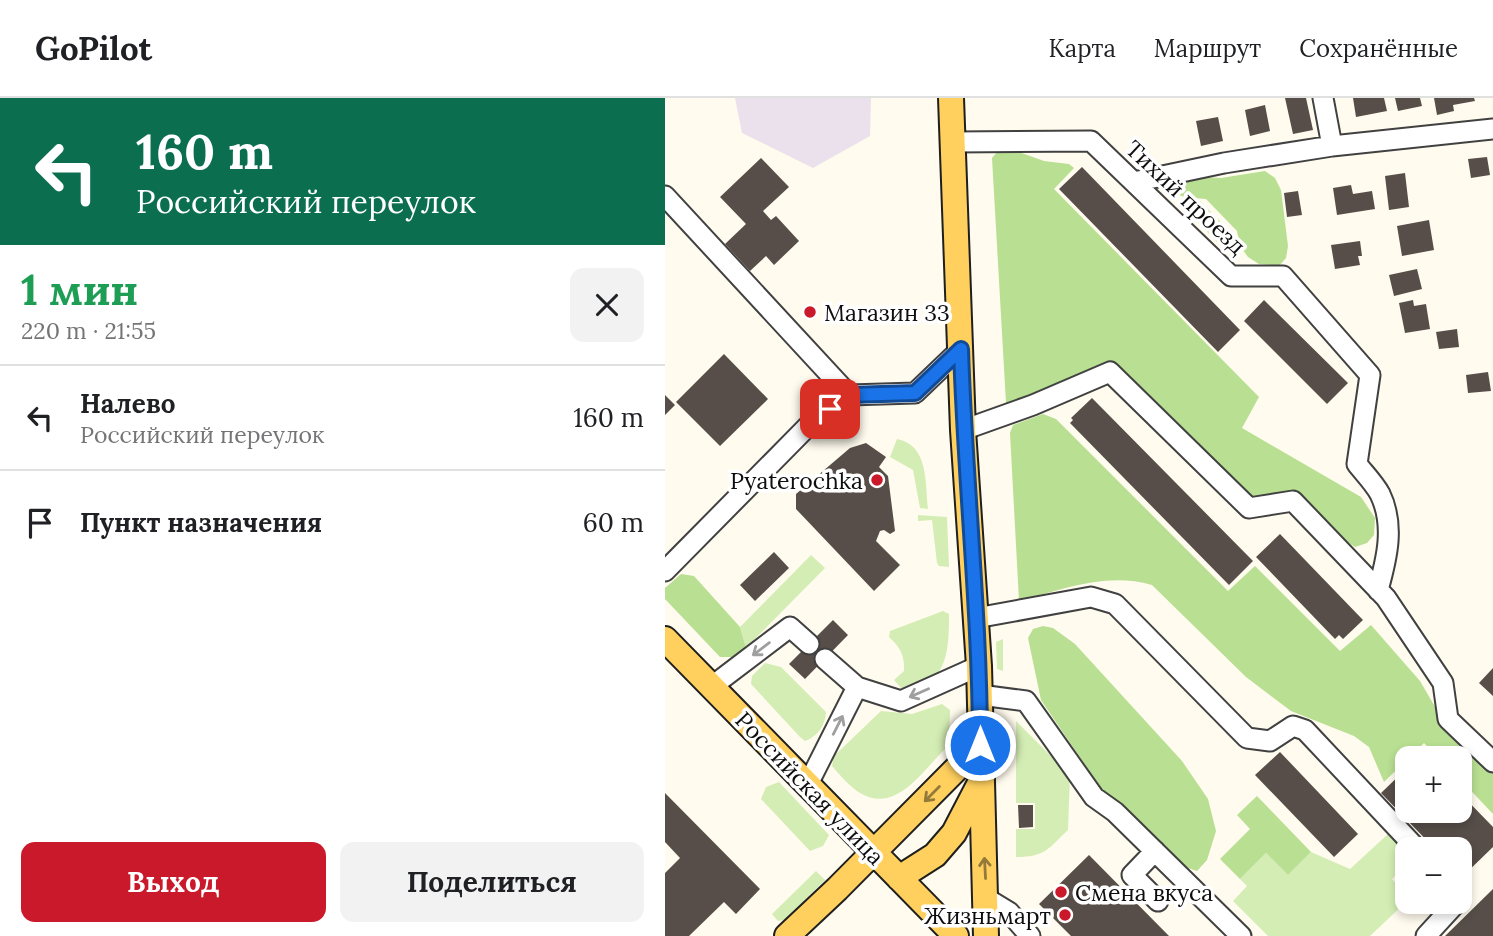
<!DOCTYPE html>
<html lang="ru">
<head>
<meta charset="utf-8">
<style>
	:root { --surface:#fff; --page:#f2f2f2; --text:#202124; --muted:#757577; --line:#e0e0e0; --accent:#ca192a }
	body { margin:0; font-family:Lora,serif; background:var(--page); color:var(--text); height:100vh; display:flex; flex-direction:column; font-size:26px; white-space:nowrap }
	* { box-sizing:border-box; margin:0 }
	p { font-size:23px; color:var(--muted) }
	.icon { flex:none; width:38px; height:38px; fill:none; stroke:currentColor; stroke-width:2; stroke-linecap:round; stroke-linejoin:round }
	.map { position:relative; flex:1; overflow:hidden }
	.details { display:flex; flex-direction:column; background:var(--surface); width:665px }
	.details>* { flex:none }
	.guide { background:#0b6e4f; color:#fff; overflow:hidden }
	.tools { position:absolute; left:730px; top:648px; display:grid; gap:14px }
	.tools a { display:grid; place-items:center; width:77px; height:77px; border-radius:14px; background:var(--surface); box-shadow:0 4px 10px #0003; font-size:35px }
	.pin { position:absolute; display:grid; place-items:center; width:60px; height:60px; color:#fff; margin:-30px; border-radius:14px; box-shadow:0 4px 10px #0006 }
	.me { position:absolute; width:77px; margin:-38px; rotate:0deg; stroke-linejoin:round; filter:drop-shadow(0 0 5px #0008) }
	.turn { display:flex; align-items:center; gap:24px; height:147px; padding:0 21px; font-size:32px }
	.turn .icon { width:91px; height:91px; stroke-width:2.5 }
	.turn b { display:block; font-size:49px; line-height:60px }
	.round { display:grid; place-items:center; flex:none; width:74px; height:74px; border-radius:14px; background:var(--page) }
	.summary { display:flex; align-items:center; justify-content:space-between; height:119px; padding:0 21px }
	h1 { font-size:42px; font-weight:700; line-height:52px; color:#1e9e55 }
	.primary-button { display:flex; gap:14px; margin-top:auto; padding:14px 21px }
	.primary-button a { flex:1; height:80px; border-radius:14px; background:var(--accent); color:#fff; font-size:28px; font-weight:700; line-height:80px; text-align:center }
	.primary-button a+a { background:var(--page); color:var(--text) }
	ul { padding:0; list-style:none }
	li { display:flex; align-items:center; gap:21px; height:105px; padding:0 21px; border-top:2px solid var(--line) }
	li div { flex:1 }
	li b { display:block; font-size:26px }
	li em { font-style:normal }
	header { display:flex; align-items:center; gap:42px; box-sizing:border-box; height:98px; padding:0 35px; background:var(--surface); border-bottom:2px solid var(--line) }
	header strong { font-size:33px }
	nav { display:flex; gap:38px; margin-inline-start:auto; font-size:24px }
	main { display:flex; flex:1; min-height:0 }
	.map>svg:first-child { display:block }
</style>
</head>
<body>
<header>
<strong>GoPilot</strong>
<nav><a>Карта</a><a>Маршрут</a><a>Сохранённые</a></nav>
</header>
<main>
<section class="details">
<div class="guide">
<div class="turn"><svg class="icon" aria-label="left" viewBox="0 0 24 24"><path d="M17 20v-9H6M10 6l-5 5 5 5"/></svg><div><b>160 m</b>Российский переулок</div></div>
</div>
<div class="summary"><div><h1>1 мин</h1><p>220 m · 21:55</p></div><a class="round"><svg class="icon" aria-label="close" viewBox="0 0 24 24"><path d="M6 6l12 12M18 6L6 18"/></svg></a></div>
<ul>
<li><svg class="icon" aria-label="left" viewBox="0 0 24 24"><path d="M17 20v-9H6M10 6l-5 5 5 5"/></svg><div><b>Налево</b><p>Российский переулок</p></div><em>160 m</em></li>
<li><svg class="icon" aria-label="arrive" viewBox="0 0 24 24"><path d="M6 21V4h12l-3 4 3 4H6"/></svg><div><b>Пункт назначения</b></div><em>60 m</em></li>
</ul>
<div class="primary-button"><a>Выход</a><a>Поделиться</a></div>
</section>
<div class="map">
<svg width="828" height="838" viewBox="0 0 828 838">
	<rect width="100%" height="100%" fill="#fffbee"/>
	<!-- industrial -->
	<path fill="#ebe1ed" d="M70,0h136l-1,38 -57,32 -71,-35z"/>
	<!-- green -->
	<path fill="#d4edb4" d="M535,103l29,29 -12,12 -33,-34z
		M232,341c32,6 28,44 31,70l-8,-1 -7,-38 -23,-13z
		M253,417l29,2 2,50 -10,-1 -2,-3 -5,-43 -14,1z
		M146,457l14,13 -79,80 -6,-21z
		M278,513l6,3c0,37 -1,74 -48,74l-7,-8 10,-9c1,-15 -4,-24 -15,-34l1,-6z
		M338,541v32l-6,-2 -1,-27z
		M100,565l16,4 45,45c-1,14 -8,24 -21,29l-5,-4 -49,-53 1,-8z
		M277,606l8,6 -1,32 -5,8c-23,23 -49,64 -84,43 -10,-6 -20,-18 -28,-27l2,-10 47,-45 31,3z
		M351,623l54,54 -2,55c-20,19 -23,27 -52,27v-28h19v-26h-19z
		M114,684l50,53 -6,11 -13,5 -49,-52 5,-12z
		M723,736l19,21v10l-15,14 15,17v5l-37,35h-102l-35,-35 14,-15 -7,-7 26,-26 22,22 23,-23 39,17z
		M151,773l9,9 -41,40 -6,1 -6,-7z"/>
	<!-- forest -->
	<path fill="#b8df92" d="M348,52l31,11 25,3 5,4 -20,21 205,208 -17,31 119,69 14,21 -1,17 -7,8 -12,4 -22,-15 -38,-36h-43l-141,-131 -99,41 -6,-3 -14,-245 6,-7z
		M600,73l10,7 6,12 7,56 -2,12 -7,8 -20,-2 -11,-7 -8,-11 -3,-15 -31,-32c-17,-2 -27,1 -37,-14l3,-4 28,-4 21,1z
		M378,316l13,5 172,172 27,-25 85,85 31,-26 49,56 28,48 45,42v43l-33,-35 -1,-21h-20l-15,-15 -40,39 -15,-35 -15,-11 -63,-25 -45,-34 -94,-92c-46,-13 -88,4 -133,16l-9,-168 3,-8z
		M16,476l13,2 46,51 6,21 -14,9h-12l-55,-58v-11z
		M378,528l10,2 22,16 107,117 26,38 8,32 -9,29 -10,11 -18,-6 -75,-72 -63,-93 -13,-62 5,-9z
		M592,698l54,56 -23,23 -22,-22 -26,26 -20,-20 30,-30 -13,-14z"/>
	<!-- building -->
	<path fill="#574e49" d="M620,0h21l7,32 -20,4z
		M688,0h31l3,13 -31,6z
		M730,0h25l2,8 -24,5z
		M769,0h40l1,3 -22,4 1,6 -17,4z
		M600,7l5,26 -20,5 -5,-26z
		M553,19l5,24 -22,5 -5,-25z
		M822,59l3,18 -19,3 -3,-19z
		M96,60l28,29 -26,24 8,9 5,-4 23,25 -25,24 -8,-9 -16,15 -25,-27 21,-20 -26,-27z
		M417,69l158,163 -22,22 -159,-163z
		M740,75l4,34 -20,3 -4,-34z
		M686,87l2,9 19,-3 3,18 -38,6 -4,-27z
		M633,93l4,24 -15,2 -3,-24z
		M764,122l5,30 -32,6 -5,-30z
		M695,143l2,15h-4l2,9 -25,4 -4,-24z
		M752,171l5,20 -28,7 -5,-21z
		M599,202l84,83 -21,21 -83,-83z
		M748,202l1,6 12,-2 4,25 -25,4 -6,-30z
		M792,231l2,18 -20,2 -3,-17z
		M59,256l44,45 -48,47 -44,-44z
		M823,274l3,19 -23,2 -2,-18z
		M0,297l10,10 -10,10z
		M427,300l161,163 -24,24 -159,-162 3,-3 -2,-2z
		M201,345l20,14 -7,10 9,9 7,55 -5,3 -6,-4 -4,1 -4,10 24,24 -26,26 -78,-82v-15l54,-46z
		M615,436l83,86 -20,19 -4,-4 -4,4 -79,-82z
		M109,454l15,16 -34,33 -15,-16z
		M168,522l15,15 -43,44 -16,-15z
		M828,570v28l-14,-13z
		M615,654l78,82 -24,23 -79,-82z
		M742,670v42h52v-18l34,35v20l-31,30 -3,-2v-26h-24l-54,-56z
		M0,695l95,96 -24,25 -12,-12 -35,34h-24v-63l15,-15 -15,-16z
		M353,707h15v22l-14,1z
		M424,757l80,81h-98l-32,-32z
		M828,791v47h-48z"/>
	<g fill="none" stroke-linecap="round" stroke-linejoin="round">
		<defs>
			<path id="minor" d="M658,0l9,48
				M289,44l137,-1 140,135h52l87,99 -13,89c7,9 17,19 23,30 15,31 7,64 -2,96
				M469,84l90,-19 108,-17 161,-17
				M0,98l184,199
				M298,332l70,-25 77,-33 139,136 44,-7 93,97 57,85 5,36 45,43
				M0,473l145,-147 39,-29 66,-2 46,-44
				M311,520l115,-21 24,7 132,134 23,3 23,-15 12,4 112,119
				M46,589l79,-60 19,17
				M192,589l44,14 78,-35
				M315,597l46,6 68,96 21,15 126,124
				M142,688l50,-99 -32,-28
				M490,753l-23,24 26,26
				M321,800l23,14 21,24
				M761,838l32,-35"/>
			<path id="major" d="M286,0l12,332 16,236 7,270
				M0,541l291,297
				M234,780l36,-23 19,-22 26,-50
				M122,838l50,-47 143,-144"/>
		</defs>
		<!-- minor casing -->
		<use href="#minor" stroke="#414141" stroke-width="23"/>
		<!-- major casing -->
		<use href="#major" stroke="#1f1f1f" stroke-width="28"/>
		<!-- minor -->
		<use href="#minor" stroke="#fff" stroke-width="19"/>
		<!-- major -->
		<use href="#major" stroke="#ffd05e" stroke-width="24"/>
	</g>
	<!-- one-way arrows -->
	<defs><path id="oneway-shaft" d="M-6 0H5M1.5-3L5.5 0L1.5 3" fill="none" stroke-width="1.6" stroke-linecap="round" stroke-linejoin="round" transform="scale(1.75)"/></defs>
	<g stroke="#9f9f9f">
		<use href="#oneway-shaft" transform="translate(96 551) rotate(143)"/>
		<use href="#oneway-shaft" transform="translate(254 595) rotate(156)"/>
		<use href="#oneway-shaft" transform="translate(173 627) rotate(-63)"/>
	</g>
	<g stroke="#93793a">
		<use href="#oneway-shaft" transform="translate(267 696) rotate(135)"/>
		<use href="#oneway-shaft" transform="translate(320 770) rotate(-93)"/>
	</g>
	<g fill="none" stroke-linecap="round" stroke-linejoin="round">
		<defs>
			<path id="route" d="M165,311l19,-14 66,-2 46,-44c4,132 19,264 19,396"/>
		</defs>
		<!-- route casing -->
		<use href="#route" stroke="#114b97" stroke-width="18"/>
		<!-- route -->
		<use href="#route" stroke="#1a73e8" stroke-width="12"/>
	</g>
	<!-- markers -->
	<g fill="#ca192a" stroke="#fff" stroke-width="2.5">
		<circle cx="145" cy="214" r="7"/>
		<circle cx="212" cy="382" r="7"/>
		<circle cx="396" cy="794" r="7"/>
		<circle cx="400" cy="817" r="7"/>
	</g>
	<g text-anchor="middle" dominant-baseline="central" stroke-width="7" stroke-linejoin="round" paint-order="stroke">
		<!-- street labels -->
		<g font-size="23" fill="#0e0e0e" stroke="#fff">
			<text transform="translate(521 99) rotate(43)">Тихий проезд</text>
			<text transform="translate(145 690) rotate(46)">Российская улица</text>
		</g>
		<!-- poi labels -->
		<g font-size="23" fill="#0e0e0e" stroke="#fff" text-anchor="start">
			<text x="159" y="214">Магазин 33</text>
			<text x="198" y="382" text-anchor="end">Pyaterochka</text>
			<text x="410" y="794">Смена вкуса</text>
			<text x="386" y="817" text-anchor="end">Жизньмарт</text>
		</g>
	</g>
</svg>
<div class="tools">
<a>+</a>
<a>−</a>
</div>
<div class="pin" style="left:165px;top:311px;background:#d93025"><svg class="icon" aria-label="arrive" viewBox="0 0 24 24"><path d="M6 21V4h12l-3 4 3 4H6"/></svg></div>
<svg class="me" style="left:315px;top:647px" viewBox="-20 -20 40 40"><circle r="17" fill="#1a73e8" stroke="#fff" stroke-width="3"/><path d="M0-11L8 9 0 5-8 9z" fill="#fff"/></svg>
</div>
</main>
</body>
</html>
